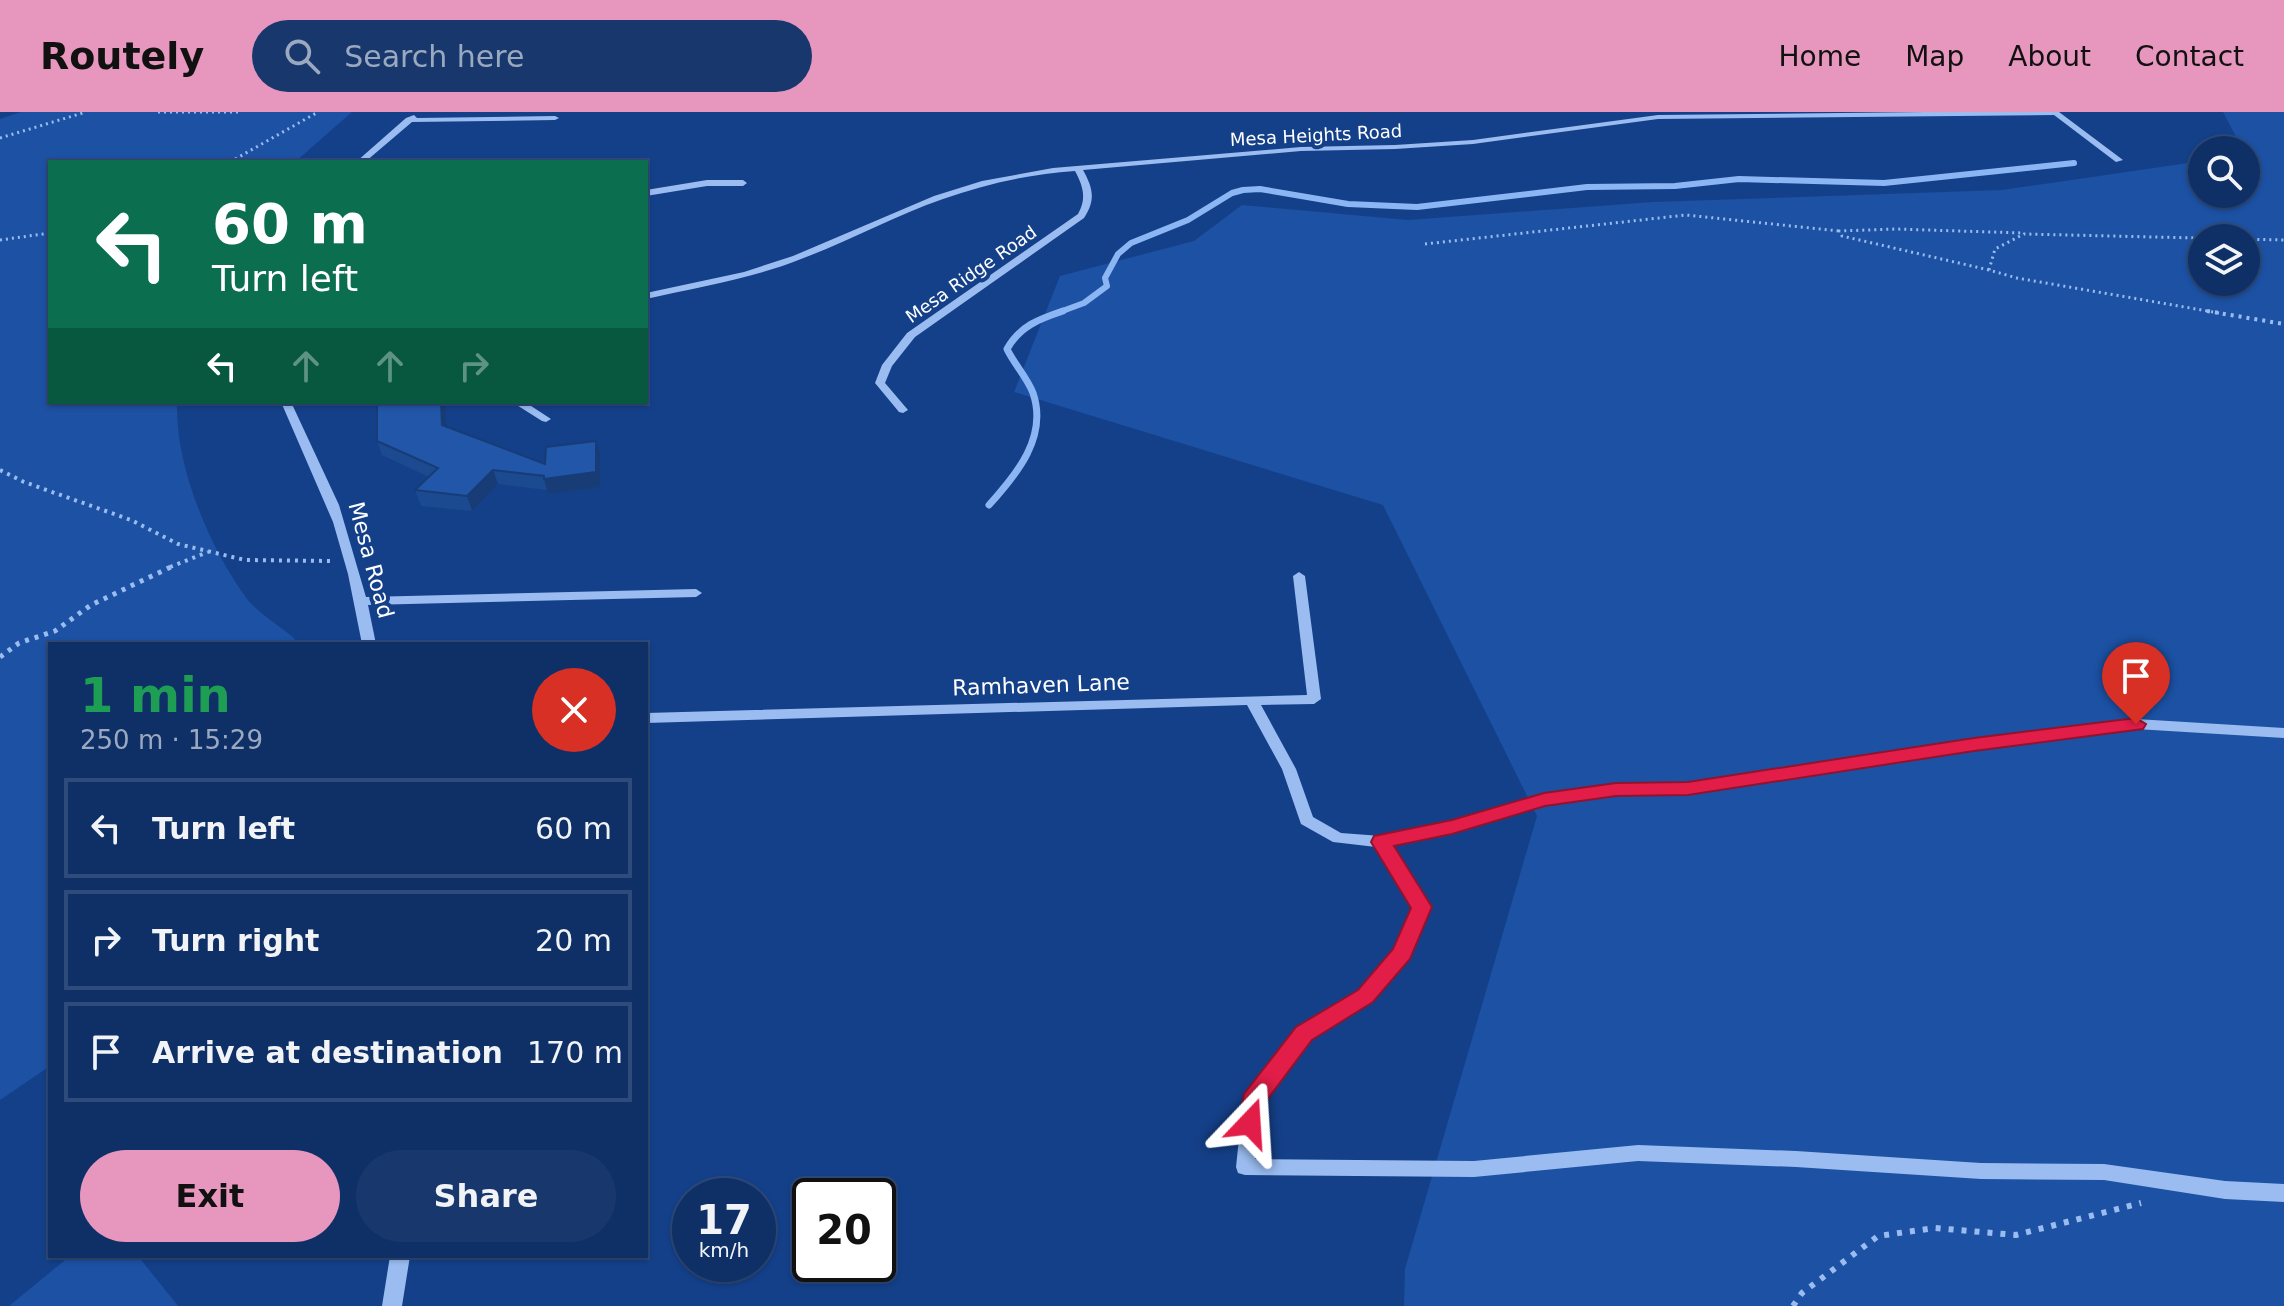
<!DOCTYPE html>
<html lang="en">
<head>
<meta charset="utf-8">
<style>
	:root { --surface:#0f3067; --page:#18386d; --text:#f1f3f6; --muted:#9ba9c0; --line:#2f4b7b; --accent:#e797bd }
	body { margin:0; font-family:"DejaVu Sans",sans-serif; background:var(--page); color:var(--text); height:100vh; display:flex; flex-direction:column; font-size:30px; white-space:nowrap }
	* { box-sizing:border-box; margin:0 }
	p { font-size:26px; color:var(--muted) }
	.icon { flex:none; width:44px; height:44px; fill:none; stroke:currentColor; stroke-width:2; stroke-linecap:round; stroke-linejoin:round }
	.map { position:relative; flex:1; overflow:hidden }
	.side { position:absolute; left:48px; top:530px; width:600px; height:616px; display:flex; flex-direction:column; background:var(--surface); border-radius:0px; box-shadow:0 2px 6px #0004,0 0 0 2px var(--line) }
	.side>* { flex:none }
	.guide { position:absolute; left:48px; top:48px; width:600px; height:244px; border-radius:0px; box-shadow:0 2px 6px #0004,0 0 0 2px var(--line); background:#0b6e4f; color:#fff; overflow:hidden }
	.buttons { position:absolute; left:2188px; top:24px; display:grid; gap:16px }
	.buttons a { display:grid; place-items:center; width:72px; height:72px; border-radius:50%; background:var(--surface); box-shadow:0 2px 6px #0004,0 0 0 2px var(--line); font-size:40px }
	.speed { position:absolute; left:672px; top:1066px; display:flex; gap:16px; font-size:40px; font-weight:700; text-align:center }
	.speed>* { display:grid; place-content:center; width:104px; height:104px; border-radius:50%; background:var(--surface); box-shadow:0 2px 6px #0004,0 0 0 2px var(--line); line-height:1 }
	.speed small { font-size:20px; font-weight:400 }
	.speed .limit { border:4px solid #111; border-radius:12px; background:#fff; color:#111 }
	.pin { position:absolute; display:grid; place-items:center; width:68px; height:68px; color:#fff; margin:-82px -34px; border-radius:50% 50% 50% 0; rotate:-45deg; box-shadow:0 0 8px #0007 }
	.pin .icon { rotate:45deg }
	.me { position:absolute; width:88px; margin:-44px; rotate:20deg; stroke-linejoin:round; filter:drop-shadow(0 0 6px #0008) }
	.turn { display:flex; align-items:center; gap:28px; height:168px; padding:0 32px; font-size:36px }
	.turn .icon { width:104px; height:104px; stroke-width:2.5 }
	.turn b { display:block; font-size:56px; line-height:68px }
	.lanes { display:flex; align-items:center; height:76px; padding:0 32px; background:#0003; justify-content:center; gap:40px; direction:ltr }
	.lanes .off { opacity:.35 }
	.round { display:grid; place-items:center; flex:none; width:84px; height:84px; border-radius:42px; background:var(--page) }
	.head { display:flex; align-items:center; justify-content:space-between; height:136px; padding:0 32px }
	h1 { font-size:48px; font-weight:700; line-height:60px; color:#1e9e55 }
	.cta { display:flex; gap:16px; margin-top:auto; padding:16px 32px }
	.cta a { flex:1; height:92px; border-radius:48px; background:var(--accent); color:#111; font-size:32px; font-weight:700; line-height:92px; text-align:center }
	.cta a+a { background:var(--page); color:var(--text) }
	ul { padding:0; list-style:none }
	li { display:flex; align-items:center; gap:24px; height:100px; margin:0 16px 12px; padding:0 16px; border:4px solid var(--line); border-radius:0px }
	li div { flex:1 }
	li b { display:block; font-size:30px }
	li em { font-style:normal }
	header { display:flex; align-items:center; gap:48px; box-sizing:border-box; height:112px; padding:0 40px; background:var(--accent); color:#111 }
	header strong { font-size:38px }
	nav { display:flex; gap:44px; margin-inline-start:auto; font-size:28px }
	.search { width:560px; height:72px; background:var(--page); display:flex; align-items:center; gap:20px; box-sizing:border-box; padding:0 28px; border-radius:44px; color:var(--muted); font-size:30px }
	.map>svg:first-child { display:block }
</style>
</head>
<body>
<header>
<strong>Routely</strong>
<div class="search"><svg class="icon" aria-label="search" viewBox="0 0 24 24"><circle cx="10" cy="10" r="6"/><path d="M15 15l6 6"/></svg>Search here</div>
<nav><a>Home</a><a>Map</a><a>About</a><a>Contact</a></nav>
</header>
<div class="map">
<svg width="2284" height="1194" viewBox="0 0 2284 1194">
	<rect width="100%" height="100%" fill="#144089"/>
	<!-- green -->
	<path fill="#1c51a3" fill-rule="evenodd" d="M21,0h331l-57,50h-245v240h127c-2,64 32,145 70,197 12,15 33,27 48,40l-2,5h-243v422l-50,34v-981z
		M2223,0h61v1194h-880l1,-37 132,-453 -154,-311 -369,-113 46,-116 134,-35 48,-36 166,15 245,-18 349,-12 200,-29v33h44v-44h-3zM2202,126h44v44h-44z
		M70,1144h68l40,50h-169z"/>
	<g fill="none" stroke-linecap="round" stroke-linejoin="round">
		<!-- stream-far1 -->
		<path stroke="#8cb6f3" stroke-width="6" d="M1057,201l27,-10 23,-17 -2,-8 13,-24 13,-11 57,-23 44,-27 11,-3 17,-1 88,15 69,3 170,-20 88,-1 64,-7 145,4 190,-20"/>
		<!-- stream -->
		<path stroke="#8cb6f3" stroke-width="7" d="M989,393c28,-31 59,-68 44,-112 -6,-16 -19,-29 -26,-44 13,-23 32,-30 56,-38"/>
		<!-- path-far3 -->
		<path stroke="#9abcf0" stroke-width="3" stroke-dasharray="2 4" stroke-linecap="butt" d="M158,0h84
			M0,26l86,-26
			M230,50l88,-50
			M0,128l50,-7
			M1425,132l261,-29 153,16
			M1989,158l-147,-34 -3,-5 57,-2 127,4
			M2219,201l-202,-35 -28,-8 6,-21 29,-15 260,6"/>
		<!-- path-far2 -->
		<path stroke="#9abcf0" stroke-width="4" stroke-dasharray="3 5" stroke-linecap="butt" d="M2207,199l77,13
			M0,358l24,12 107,38 47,24 67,16 86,1
			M170,455l38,-15"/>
		<!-- path-far1 -->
		<path stroke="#9abcf0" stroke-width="5" stroke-dasharray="4 6" stroke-linecap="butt" d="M0,545l19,-14 36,-12 36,-26 84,-40"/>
		<!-- path -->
		<path stroke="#9abcf0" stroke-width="6" stroke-dasharray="5 8" stroke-linecap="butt" d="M1793,1194l9,-13 76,-57 57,-8 81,7 125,-32"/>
		<!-- minor -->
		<path fill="#9abcf0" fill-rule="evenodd" d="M1925,0h134l64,48 -7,2 -62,-47 -396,4 -185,25 -78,5 -94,2 -218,19c10,18 13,30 1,48l-169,119 -23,29 -7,17 23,27 -5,3 -4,-1 -24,-29 7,-18 25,-32 171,-119c9,-16 5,-28 -3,-43 -45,3 -90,13 -132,28 -49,17 -94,42 -142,60 -50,20 -103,28 -155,40v-6l98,-21 49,-16 141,-60 48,-15 71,-13 248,-21 94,-2 78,-5 185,-25z
			M414,3l3,3 138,-2 4,2 -4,2 -143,2 -47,40h-9l50,-44z
			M707,68h36l4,3 -4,3h-36l-61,10v-6z
			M281,290h10l48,103 27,92 330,-8 6,4 -6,4 -328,8 8,39h-14l-14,-70 -15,-52z
			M512,290h13l26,17 -5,3 -4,-1z
			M1299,460l6,4 16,123 -7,5 -53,1 35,64 17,48 28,16 40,3 71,-14 92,-28 72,-10 72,-1 286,-43 162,-21 148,9v10l-148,-9 -162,21 -286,43 -72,1 -71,10 -93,28 -61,13 38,62 -21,51 -36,43 -62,37 -49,65 -6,56 219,2 164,-16 158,6 185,12 123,1 121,17 59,3v18l-59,-3 -121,-19 -123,-1 -185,-12 -158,-6 -164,16 -229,-2 -7,-2 -2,-6 7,-66 3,-5 52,-68 62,-37 35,-41 18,-43 -37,-60 -43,-5 -32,-18 -19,-55 -35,-64 -601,18v-10l661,-18 -14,-119z
			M390,1144h20l-8,50h-20z"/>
	</g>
	<!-- wall -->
	<path fill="#1c4a90" d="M377,290h68l1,25 99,37 55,-9v32l-52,7 -1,-4 -49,-6 -26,27 -51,-5 -6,-16 14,-13 -47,-22 -5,-14z"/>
	<!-- shaded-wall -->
	<path fill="#173c76" d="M441,290h4l2,38 -5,-15z
		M596,329l4,14v32l-52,7 -4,-15z
		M493,358l5,14 -26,27 -5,-15z"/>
	<!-- building -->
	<path fill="#2156a8" stroke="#173c76" stroke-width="2" d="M377,290h64l1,23 103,39 1,-17 50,-6v31l-52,7v-3l-51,-6 -26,26 -52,-6 23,-22 -61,-27z"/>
	<!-- route -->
	<path fill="#e11d48" stroke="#92132f" stroke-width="2" d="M2136,606l10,6 -3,5 -169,22 -286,44 -72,1 -71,10 -93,28 -58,12 38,61 -22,52 -37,43 -61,38 -48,64 -6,26 -8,3 -8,-3 -4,-7 6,-29 52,-67 62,-37 35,-41 18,-41 -40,-66 3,-6 78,-16 92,-27 72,-10 72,-1 286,-44z"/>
	<g text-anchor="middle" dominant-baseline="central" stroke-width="8" stroke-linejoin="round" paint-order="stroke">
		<!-- far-street labels -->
		<g font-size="18" fill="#fff" stroke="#144089">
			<text transform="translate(1316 23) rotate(-3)">Mesa Heights Road</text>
			<text transform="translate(971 162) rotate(-35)">Mesa Ridge Road</text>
		</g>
		<!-- street labels -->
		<g font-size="22" fill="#fff" stroke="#144089">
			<text transform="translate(371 448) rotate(75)">Mesa Road</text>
			<text transform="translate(1041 573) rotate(-2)">Ramhaven Lane</text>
		</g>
	</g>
</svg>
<div class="buttons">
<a><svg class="icon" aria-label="search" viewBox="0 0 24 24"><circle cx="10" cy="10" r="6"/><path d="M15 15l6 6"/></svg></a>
<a><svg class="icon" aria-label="layers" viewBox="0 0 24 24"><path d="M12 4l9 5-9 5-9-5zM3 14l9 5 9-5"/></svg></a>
</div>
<div class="speed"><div>17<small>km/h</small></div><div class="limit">20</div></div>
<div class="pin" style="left:2136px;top:612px;background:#d93025"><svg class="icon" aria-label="arrive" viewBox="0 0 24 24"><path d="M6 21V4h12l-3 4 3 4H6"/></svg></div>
<svg class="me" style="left:1250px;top:1011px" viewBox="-20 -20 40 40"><path d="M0-17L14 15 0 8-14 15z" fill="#e11d48" stroke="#fff" stroke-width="4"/></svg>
<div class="guide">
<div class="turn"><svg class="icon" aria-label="left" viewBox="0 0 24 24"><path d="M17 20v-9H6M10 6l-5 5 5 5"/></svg><div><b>60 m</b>Turn left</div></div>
<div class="lanes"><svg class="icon" aria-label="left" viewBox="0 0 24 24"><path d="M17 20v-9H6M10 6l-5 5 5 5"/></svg><svg class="icon off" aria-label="ahead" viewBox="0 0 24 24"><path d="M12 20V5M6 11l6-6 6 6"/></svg><svg class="icon off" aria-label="ahead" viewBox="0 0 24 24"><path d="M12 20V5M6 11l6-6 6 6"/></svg><svg class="icon off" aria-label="right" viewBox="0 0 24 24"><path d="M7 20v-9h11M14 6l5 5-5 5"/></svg></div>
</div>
<section class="side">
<div class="head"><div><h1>1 min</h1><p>250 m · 15:29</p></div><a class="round" style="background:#d93025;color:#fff"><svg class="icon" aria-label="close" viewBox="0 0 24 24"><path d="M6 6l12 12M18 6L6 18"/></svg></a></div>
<ul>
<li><svg class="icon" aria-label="left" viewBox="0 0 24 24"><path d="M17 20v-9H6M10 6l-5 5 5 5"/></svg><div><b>Turn left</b></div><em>60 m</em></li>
<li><svg class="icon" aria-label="right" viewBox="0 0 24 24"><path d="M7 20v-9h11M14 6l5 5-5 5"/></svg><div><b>Turn right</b></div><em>20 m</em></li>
<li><svg class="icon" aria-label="arrive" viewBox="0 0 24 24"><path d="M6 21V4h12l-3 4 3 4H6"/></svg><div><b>Arrive at destination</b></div><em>170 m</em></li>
</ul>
<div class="cta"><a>Exit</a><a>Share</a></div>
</section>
</div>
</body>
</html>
